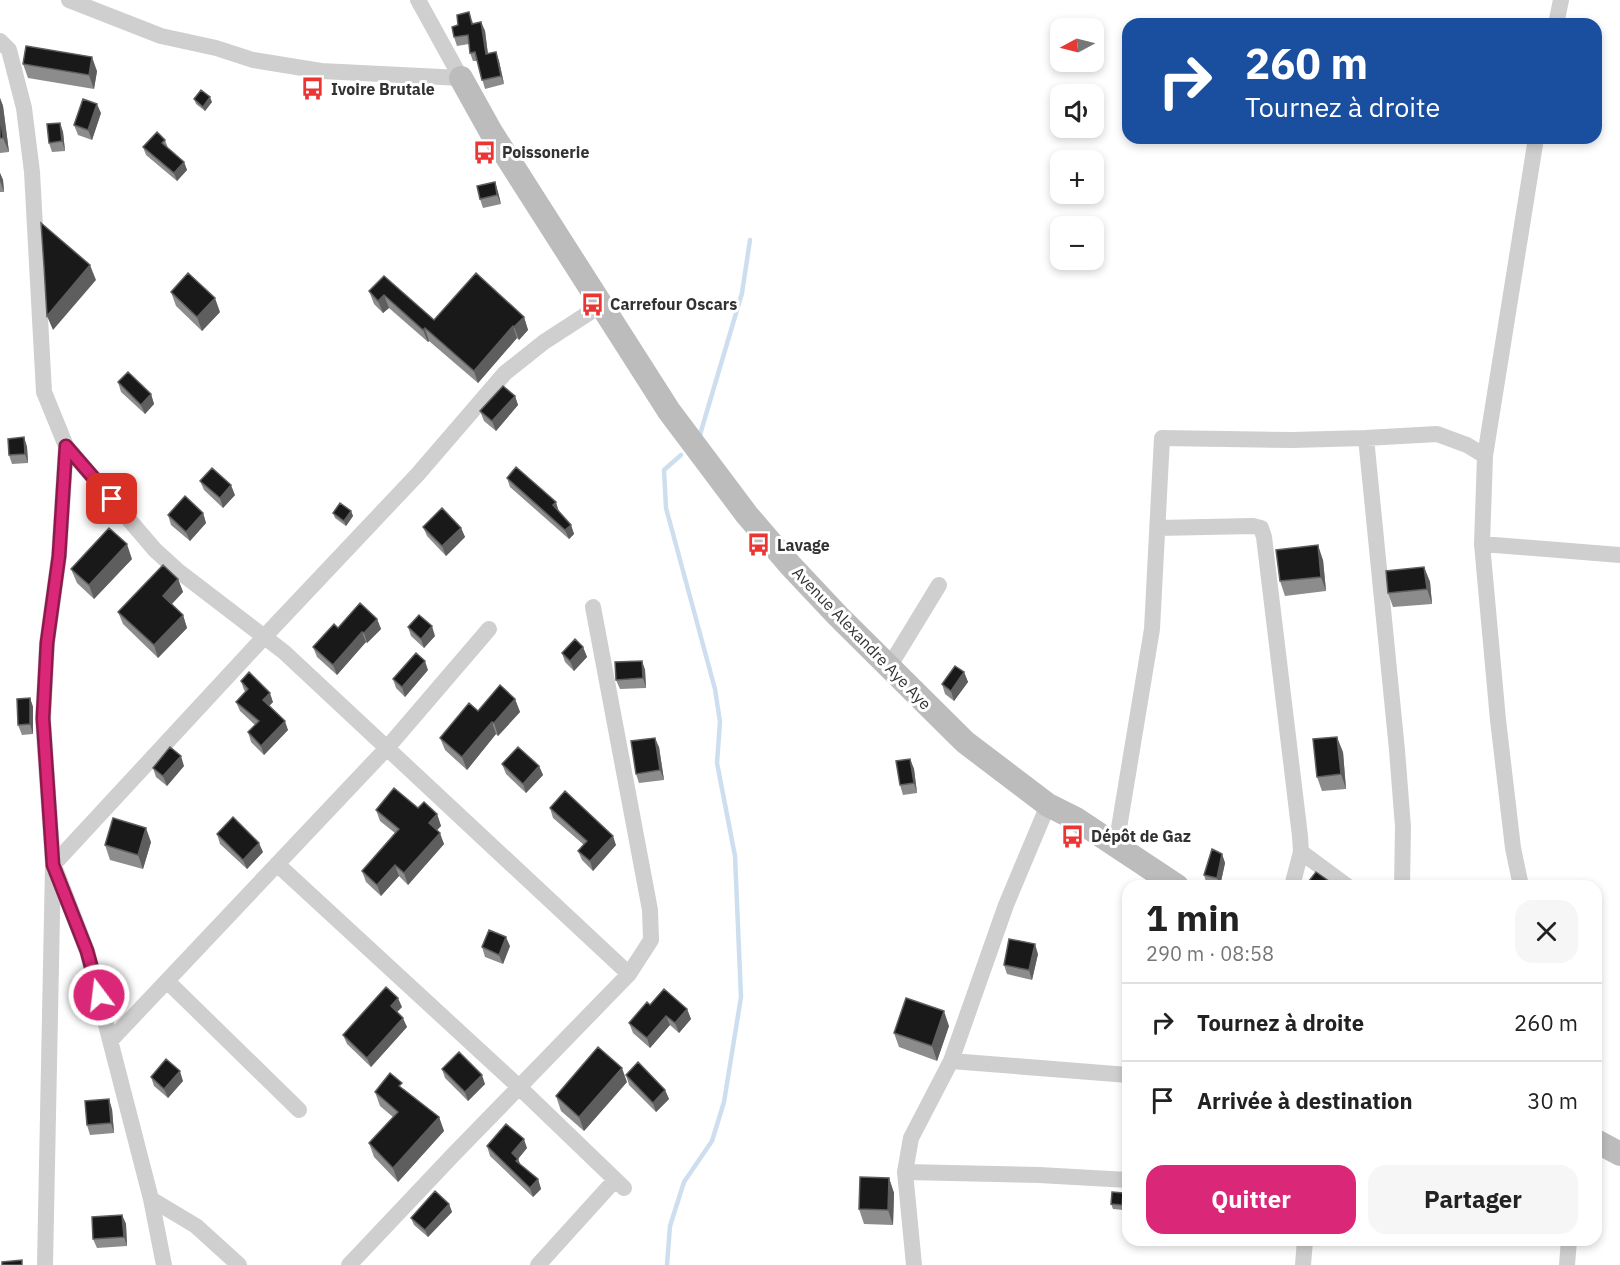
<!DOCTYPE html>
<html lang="fr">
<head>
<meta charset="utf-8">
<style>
	:root { --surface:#fff; --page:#f6f6f6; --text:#222; --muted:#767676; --line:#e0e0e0; --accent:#db2777 }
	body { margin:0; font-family:"IBM Plex Sans",sans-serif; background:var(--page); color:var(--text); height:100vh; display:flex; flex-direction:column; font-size:22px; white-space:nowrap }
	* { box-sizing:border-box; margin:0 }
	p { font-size:20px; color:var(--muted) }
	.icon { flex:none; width:33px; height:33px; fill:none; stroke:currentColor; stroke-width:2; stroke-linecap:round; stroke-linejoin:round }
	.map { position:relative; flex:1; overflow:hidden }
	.side { position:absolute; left:1122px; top:880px; width:480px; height:366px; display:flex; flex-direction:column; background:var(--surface); border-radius:18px; box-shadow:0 3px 9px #0003 }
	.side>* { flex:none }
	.hud { position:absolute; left:1122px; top:18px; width:480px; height:126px; border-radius:18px; box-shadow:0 3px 9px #0003; background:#1a4fa0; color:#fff; overflow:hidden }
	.needle { width:39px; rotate:263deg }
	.controls { position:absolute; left:1050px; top:18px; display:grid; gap:12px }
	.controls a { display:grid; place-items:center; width:54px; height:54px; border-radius:12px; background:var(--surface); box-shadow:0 3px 9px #0003; font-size:30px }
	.pin { position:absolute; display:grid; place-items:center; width:51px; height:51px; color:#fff; margin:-26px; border-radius:12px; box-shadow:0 3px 9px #0006 }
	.me { position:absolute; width:66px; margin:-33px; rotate:345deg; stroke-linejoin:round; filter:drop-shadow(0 0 4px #0008) }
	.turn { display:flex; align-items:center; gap:21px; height:126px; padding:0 24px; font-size:27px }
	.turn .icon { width:78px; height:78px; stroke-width:2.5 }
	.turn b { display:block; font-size:42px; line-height:51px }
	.round { display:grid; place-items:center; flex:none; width:63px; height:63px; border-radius:18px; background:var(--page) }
	.overview { display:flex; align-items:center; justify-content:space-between; height:102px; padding:0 24px }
	h1 { font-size:36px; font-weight:700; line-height:45px }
	.cta { display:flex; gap:12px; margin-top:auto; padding:12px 24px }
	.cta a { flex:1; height:69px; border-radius:18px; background:var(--accent); color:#fff; font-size:24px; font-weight:700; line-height:69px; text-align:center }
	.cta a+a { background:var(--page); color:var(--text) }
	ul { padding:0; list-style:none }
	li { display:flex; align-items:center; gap:18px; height:78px; padding:0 24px; border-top:2px solid var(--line) }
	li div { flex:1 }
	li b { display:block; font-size:22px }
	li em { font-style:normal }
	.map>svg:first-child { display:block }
</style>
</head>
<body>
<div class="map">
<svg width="1620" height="1265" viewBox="0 0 1620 1265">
	<rect width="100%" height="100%" fill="#fff"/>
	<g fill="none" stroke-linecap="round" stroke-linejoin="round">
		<!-- stream -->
		<path stroke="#cddfef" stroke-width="4.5" d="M699,438l43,-145 8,-53
			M667,1265l3,-39 14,-44 28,-41 12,-39 17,-105 -6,-141 -18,-93 3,-41 -5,-33 -49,-181 -2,-38 17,-15"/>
		<!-- street -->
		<path stroke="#cfcfcf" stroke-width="16" d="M69,0l92,36 55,12 37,12 68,11 140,7
			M418,0l43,78
			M1556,24l5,-24
			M0,41l9,9 15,58 8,64 12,220 22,54 89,104 22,20 107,82 345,322
			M1158,528l95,-2 8,2 3,9 36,299 1,16 -9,34
			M1482,544l138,11
			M889,667l50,-82
			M1116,846l36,-217 10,-191 130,2 74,-2
			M1301,852l46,34
			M277,864l242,223 105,101
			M53,865l212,-229 153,-162 87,-101 39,-31 57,-37
			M56,871l31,80 64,248 13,66
			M1402,886l1,-59 -6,-77 -31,-312 71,-4 30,11 18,11
			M1521,886l-8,-38 -15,-128 -16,-176 3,-88 51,-318
			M167,981l132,129
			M111,1040l276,-292 102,-119
			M951,1061l177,14
			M905,1172l134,3 89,5
			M151,1199l45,27 43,39
			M45,1265l8,-400 -10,-146 4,-76 12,-87 7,-110
			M349,1265l105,-111 175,-180 22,-34 -1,-30 -57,-303
			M538,1265l77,-85
			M914,1265l-9,-93 6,-34 40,-77 55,-156 42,-100
			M1303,1265l2,-25
			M1567,1265l2,-25"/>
		<!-- secondary -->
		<path stroke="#bcbcbc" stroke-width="24" d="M461,78l30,54 178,279 78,104 43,50 48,51 127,126 83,63 28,14 101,67
			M1596,1141l24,13"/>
	</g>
	<!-- wall -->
	<path fill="#8c8c8c" d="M472,20l1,4 8,-2 4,9 3,23 8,-2 3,9 5,23 -19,5 -8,-28h-4l-3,-8 -1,-9 -12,2 -3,-9z
		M23,64l74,7 -3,18 -66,-11z
		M0,98l3,8 6,46 -9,1z
		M194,99l18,3 -7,9 -9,-7z
		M101,113l-9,27 -14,-5 -4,-10z
		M60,123l3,9 2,19 -13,1 -3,-9z
		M165,140l3,8 16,14 3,8 -10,11 -31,-26 -3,-8z
		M0,173l3,7 1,12h-4z
		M495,182l3,10 3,12 -18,4 -3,-9z
		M384,276l50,44 90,-3 4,13 -9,10 -2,-2 -39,45 -49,-42 -1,1 -39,-34 -6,5 -9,-9 -5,-13z
		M171,292l49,20 -18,19 -26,-25z
		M118,382l33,12 3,10 -9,10 -24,-22z
		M515,396l3,9 -22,26 -12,-10 -4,-10z
		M24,437l3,10 1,16 -16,1 -3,-9z
		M507,478l52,34 12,13 3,9 -5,5 -59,-52z
		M200,481l35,14 -12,13 -19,-18z
		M351,511l2,5 -7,10 -11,-8 -2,-5z
		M203,513l3,10 -16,18 -19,-16 -3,-10z
		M423,527l38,1 4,9 -19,19 -19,-20z
		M132,559l-38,40 -17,-16 -6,-14z
		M1323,560l3,31 -41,5 -5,-15z
		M1424,567l6,15 2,22 -39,3 -5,-14z
		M178,579l5,13 -11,12 11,11 4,13 -29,30 -35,-34 -5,-12z
		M377,619l4,10 -14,14 -1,-1 -29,33 -20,-18 -4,-10 25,-19z
		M408,627l27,9 -11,12 -13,-12z
		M583,647l4,10 -13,14 -9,-9 -3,-9z
		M642,661l3,9 1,18 -26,1 -4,-9z
		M428,670l-23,27 -9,-9 -3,-9z
		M964,672l4,10 -14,19 -9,-7 -3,-10z
		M241,681l32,21 -4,4 19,24 -24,25 -13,-13 -3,-10 7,-7 -15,-14 -4,-9 10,-10 -2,-2z
		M30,698l3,9v27l-11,1 -4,-10z
		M515,699l5,13 -22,24 -2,-2 -29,36 -22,-20 -5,-12 38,-27z
		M659,747l5,33 -25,3 -3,-9z
		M1343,752l3,37 -24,2 -5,-14z
		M910,759l4,10 3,24 -14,2 -3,-10z
		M502,764l37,2 4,9 -17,18 -20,-19z
		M184,766l-17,20 -11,-9 -3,-9z
		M550,808l66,37 -23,26 -11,-11 -4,-9 6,-6 -31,-27z
		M376,810l61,4 4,12 -4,4 7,14 -36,41 -9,-9 -18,20 -15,-14 -4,-11 33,-38 -15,-12z
		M217,834l46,18 -16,17 -27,-25z
		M151,842l-8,27 -33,-9 -5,-15z
		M1222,854l3,9 -5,23 -13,-1 -3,-10z
		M510,946l-7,18 -18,-7 -3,-10z
		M1038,954l-6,26 -25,-6 -3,-9z
		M650,1005l37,4 4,10 -12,14 -9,-8 -20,23 -17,-15 -4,-10z
		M402,1007l-5,5 10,15 -36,40 -24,-23 -4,-9z
		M949,1026l-12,35 -38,-14 -5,-14z
		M442,1069l43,15 -17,17 -23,-23z
		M626,1075l39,15 4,9 -13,13 -27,-27z
		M151,1077l32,4 -15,17 -14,-12z
		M627,1082l-43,49 -23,-20 -5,-15z
		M404,1089l35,28 5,14 -46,51 -24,-25 -5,-14 24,-26 -13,-11 -5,-14z
		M112,1109l2,24 -24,2 -3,-10z
		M487,1146l40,2 -9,11 2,5 18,15 3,10 -8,8 -43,-41z
		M889,1178l5,15 -1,32 -29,-1 -5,-15z
		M1125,1198l-1,12 -11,-1 -2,-5z
		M449,1204l3,8 -24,25 -14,-12 -3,-7z
		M122,1215l4,9 1,22 -30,2 -4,-9z"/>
	<!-- shaded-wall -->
	<path fill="#5e5e5e" d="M481,22l4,9 4,32 -3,-9z
		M496,52l3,9 5,23 -3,-8z
		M92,57l5,14 -3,18 -5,-14z
		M210,97l2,5 -7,9 -2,-4z
		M0,98l3,8 6,46 -6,-14 -3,-27z
		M97,104l4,9 -9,27 -4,-10z
		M60,123l3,9 2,19 -3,-10z
		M184,162l3,8 -10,11 -3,-8z
		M0,173l3,7 1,12 -4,-11z
		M495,182l3,10 3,12 -4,-9z
		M90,265l6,15 -43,50 -6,-14z
		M384,295l5,13 -6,5 -5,-12z
		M215,298l5,14 -18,19 -5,-14z
		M524,317l4,13 -9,10 -5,-13z
		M513,326l4,12 -39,45 -4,-12z
		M425,328l4,13 -1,1 -5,-12z
		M151,394l3,10 -9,10 -4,-9z
		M515,396l3,9 -22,26 -4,-10z
		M24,437l3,10 1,16 -3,-9z
		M231,485l4,10 -12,13 -3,-10z
		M556,502l3,10 -6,-7z
		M351,511l2,5 -7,10 -2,-5z
		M203,513l3,10 -16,18 -4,-9z
		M571,525l3,9 -5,5 -4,-9z
		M461,528l4,9 -19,19 -4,-10z
		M127,544l5,15 -38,40 -5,-14z
		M1318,545l5,15 3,31 -5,-14z
		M1424,567l6,15 2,22 -5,-15z
		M178,579l5,13 -16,17 -4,-13z
		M183,615l4,13 -29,30 -4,-13z
		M377,619l4,10 -14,14 -3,-10z
		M432,626l3,10 -11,12 -3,-9z
		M362,632l4,10 -29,33 -4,-10z
		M583,647l4,10 -13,14 -4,-10z
		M425,661l3,9 -23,27 -3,-10z
		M642,661l3,9 1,18 -3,-10z
		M964,672l4,10 -14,19 -3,-10z
		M270,693l3,9 -7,7 -3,-9z
		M30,698l3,9v27l-3,-10z
		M515,699l5,13 -22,24 -4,-13z
		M285,721l3,9 -24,25 -3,-9z
		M492,722l4,12 -29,36 -5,-13z
		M1337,737l6,15 3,37 -5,-15z
		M655,738l4,9 5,33 -4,-10z
		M181,756l3,10 -17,20 -4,-10z
		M910,759l4,10 3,24 -3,-10z
		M539,766l4,9 -17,18 -3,-9z
		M437,814l4,12 -8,8 -4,-11z
		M146,828l5,14 -8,27 -5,-14z
		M440,833l4,11 -36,41 -4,-12z
		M613,836l3,9 -23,26 -3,-10z
		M259,843l4,9 -16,17 -4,-9z
		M1222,854l3,9 -5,23 -3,-8z
		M395,865l4,11 -18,20 -4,-11z
		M506,937l4,9 -7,18 -4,-9z
		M1035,944l3,10 -6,26 -3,-10z
		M398,998l4,9 -8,8 -3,-9z
		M687,1009l4,10 -12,14 -4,-10z
		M944,1011l5,15 -12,35 -5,-15z
		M666,1016l4,9 -20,23 -3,-10z
		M403,1018l4,9 -36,40 -4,-9z
		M622,1068l5,14 -43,49 -5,-14z
		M180,1071l3,10 -15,17 -4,-9z
		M482,1075l3,9 -17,17 -3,-9z
		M665,1090l4,9 -13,13 -3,-9z
		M109,1099l3,10 2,24 -3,-10z
		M439,1117l5,14 -46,51 -5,-14z
		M524,1139l3,9 -9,11 4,9 -10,-15z
		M889,1178l5,15 -1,32 -5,-15z
		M538,1179l3,10 -8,8 -3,-9z
		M1123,1193l2,5 -1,12 -2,-5z
		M449,1204l3,8 -24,25 -3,-7z
		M122,1215l4,9 1,22 -3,-9z"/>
	<!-- building -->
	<path fill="#191919" stroke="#5e5e5e" stroke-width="1.5" d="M469,12l3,12 9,-2 5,32 10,-2 5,24 -19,4 -7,-28 -5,1 -2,-18 -14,2 -2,-10 6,-2 -1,-10z
		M26,46l66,11 -3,18 -66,-11z
		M201,90l9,7 -7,10 -9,-8z
		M83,99l14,5 -9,26 -14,-5z
		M0,111l3,27h-3z
		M60,123l2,18 -13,2 -2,-19z
		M157,132l8,8 -3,3 22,19 -10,11 -31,-26z
		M495,182l2,13 -17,4 -3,-13z
		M41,223l49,42 -43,51 -3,-50z
		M188,273l27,25 -18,19 -26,-25z
		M476,273l48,44 -10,10 -1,-1 -39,45 -49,-43 -2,2 -39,-35 -6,6 -9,-10 15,-15 50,44z
		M128,372l23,22 -10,11 -23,-23z
		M503,386l12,10 -23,25 -12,-10z
		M24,437l1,17 -16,1 -1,-16z
		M516,467l40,35 -3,3 18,20 -6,5 -58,-52z
		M212,468l19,17 -11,13 -20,-17z
		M185,496l18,17 -17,19 -18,-17z
		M340,503l11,8 -7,10 -11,-8z
		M442,508l19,20 -19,18 -19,-19z
		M109,528l18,16 -38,41 -18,-16z
		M1318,545l3,32 -41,4 -4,-31z
		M163,565l15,14 -15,17 20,19 -29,30 -36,-33z
		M1424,567l3,22 -39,4 -2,-22z
		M360,603l17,16 -13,14 -2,-1 -29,33 -20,-18 21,-23 4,4z
		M419,615l13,11 -11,13 -13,-12z
		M575,639l8,8 -13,14 -8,-8z
		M416,653l9,8 -23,26 -9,-8z
		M642,661l1,17 -27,2 -1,-18z
		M955,666l9,6 -13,19 -9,-7z
		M249,672l21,21 -7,7 22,21 -24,25 -13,-14 11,-11 -23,-19 12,-13 -7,-8z
		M500,685l15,14 -21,24 -2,-1 -30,35 -22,-19 29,-35 9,8z
		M30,698v26l-12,1 -1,-26z
		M1337,737l4,37 -24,3 -4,-38z
		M655,738l5,32 -24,4 -5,-33z
		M170,747l11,9 -18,20 -10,-8z
		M518,747l21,19 -16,18 -21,-20z
		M910,759l4,24 -14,2 -4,-24z
		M394,788l24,20 6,-6 13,12 -8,9 11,10 -36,40 -9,-8 -18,20 -15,-14 37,-42 -23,-19z
		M565,791l48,45 -23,25 -12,-10 9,-10 -37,-33z
		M233,817l26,26 -16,17 -26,-26z
		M113,818l33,10 -8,27 -33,-10z
		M1212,849l10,5 -5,24 -13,-3z
		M1316,872l20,14h-31z
		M489,930l17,7 -7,18 -17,-8z
		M1009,939l26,5 -6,26 -25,-5z
		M386,987l12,11 -7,8 12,12 -36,40 -24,-23z
		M664,989l23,20 -12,14 -9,-7 -19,22 -18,-15 18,-21 3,3z
		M906,998l38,13 -12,35 -38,-13z
		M598,1047l24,21 -43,49 -23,-21z
		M459,1052l23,23 -17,17 -23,-23z
		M166,1059l14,12 -16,18 -13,-12z
		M638,1062l27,28 -12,13 -27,-28z
		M390,1073l12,10 -3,3 40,31 -46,51 -24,-25 29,-31 -23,-20z
		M109,1099l2,24 -24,2 -2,-24z
		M506,1124l18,15 -12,14 6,6 -2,2 22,18 -8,9 -43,-42z
		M860,1177l29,1 -1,32 -29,-1z
		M435,1191l14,13 -24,26 -14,-12z
		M1112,1192l11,1 -1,12 -11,-1z
		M122,1215l2,22 -31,2 -1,-22z
		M22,1260v5h-20v-3z"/>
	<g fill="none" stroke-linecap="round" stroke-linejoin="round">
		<defs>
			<path id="route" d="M99,995l-12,-44 -34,-86 -10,-147 4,-75 12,-87 7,-110 46,53"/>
		</defs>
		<!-- route casing -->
		<use href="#route" stroke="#8e194d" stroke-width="15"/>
		<!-- route -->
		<use href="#route" stroke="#db2777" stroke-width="10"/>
	</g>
	<!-- icons -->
	<defs>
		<symbol id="bus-bare" viewBox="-9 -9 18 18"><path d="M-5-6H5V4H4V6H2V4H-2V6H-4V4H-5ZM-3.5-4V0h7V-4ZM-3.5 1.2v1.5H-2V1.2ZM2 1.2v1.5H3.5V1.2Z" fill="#ec3432" stroke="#fff" stroke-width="2.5" paint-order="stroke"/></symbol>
	</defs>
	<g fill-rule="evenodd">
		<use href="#bus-bare" x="296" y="72" width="33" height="33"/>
		<use href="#bus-bare" x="468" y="136" width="33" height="33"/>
		<use href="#bus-bare" x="576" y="288" width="33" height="33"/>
		<use href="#bus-bare" x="742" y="528" width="33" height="33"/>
		<use href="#bus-bare" x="1056" y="820" width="33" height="33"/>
	</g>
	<g text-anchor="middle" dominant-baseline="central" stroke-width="6" stroke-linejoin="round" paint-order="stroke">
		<!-- poi labels -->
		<g font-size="16" font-weight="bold" fill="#323232" stroke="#fff" text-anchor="start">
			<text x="331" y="89">Ivoire Brutale</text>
			<text x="502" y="152">Poissonerie</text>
			<text x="610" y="304">Carrefour Oscars</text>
			<text x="777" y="545">Lavage</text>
			<text x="1091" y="836">Dépôt de Gaz</text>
		</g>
		<!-- street labels -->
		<g font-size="16" fill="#323232" stroke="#fff">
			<text transform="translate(862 638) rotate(46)">Avenue Alexandre Aye Aye</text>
		</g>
	</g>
</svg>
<div class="controls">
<a><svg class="needle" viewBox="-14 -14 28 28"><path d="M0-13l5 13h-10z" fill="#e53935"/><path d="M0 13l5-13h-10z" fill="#767676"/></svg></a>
<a><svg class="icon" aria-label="sound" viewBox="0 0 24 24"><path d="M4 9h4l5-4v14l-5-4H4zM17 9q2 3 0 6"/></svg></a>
<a>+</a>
<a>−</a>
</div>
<div class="pin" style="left:112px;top:499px;background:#d93025"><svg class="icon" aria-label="arrive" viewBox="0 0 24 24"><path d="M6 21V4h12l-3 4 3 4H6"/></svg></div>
<svg class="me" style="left:99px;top:995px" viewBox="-20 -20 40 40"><circle r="17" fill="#db2777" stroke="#fff" stroke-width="3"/><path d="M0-11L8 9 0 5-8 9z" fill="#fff"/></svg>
<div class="hud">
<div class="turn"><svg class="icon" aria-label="right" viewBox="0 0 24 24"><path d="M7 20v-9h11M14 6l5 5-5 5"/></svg><div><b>260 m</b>Tournez à droite</div></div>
</div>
<section class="side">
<div class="overview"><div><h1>1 min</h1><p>290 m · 08:58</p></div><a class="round"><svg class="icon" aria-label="close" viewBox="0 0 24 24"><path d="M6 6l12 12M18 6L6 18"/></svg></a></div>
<ul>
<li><svg class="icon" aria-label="right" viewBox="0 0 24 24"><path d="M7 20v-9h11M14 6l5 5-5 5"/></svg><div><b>Tournez à droite</b></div><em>260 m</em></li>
<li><svg class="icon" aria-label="arrive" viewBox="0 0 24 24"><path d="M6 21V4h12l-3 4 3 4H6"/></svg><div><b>Arrivée à destination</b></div><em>30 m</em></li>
</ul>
<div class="cta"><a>Quitter</a><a>Partager</a></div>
</section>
</div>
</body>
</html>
